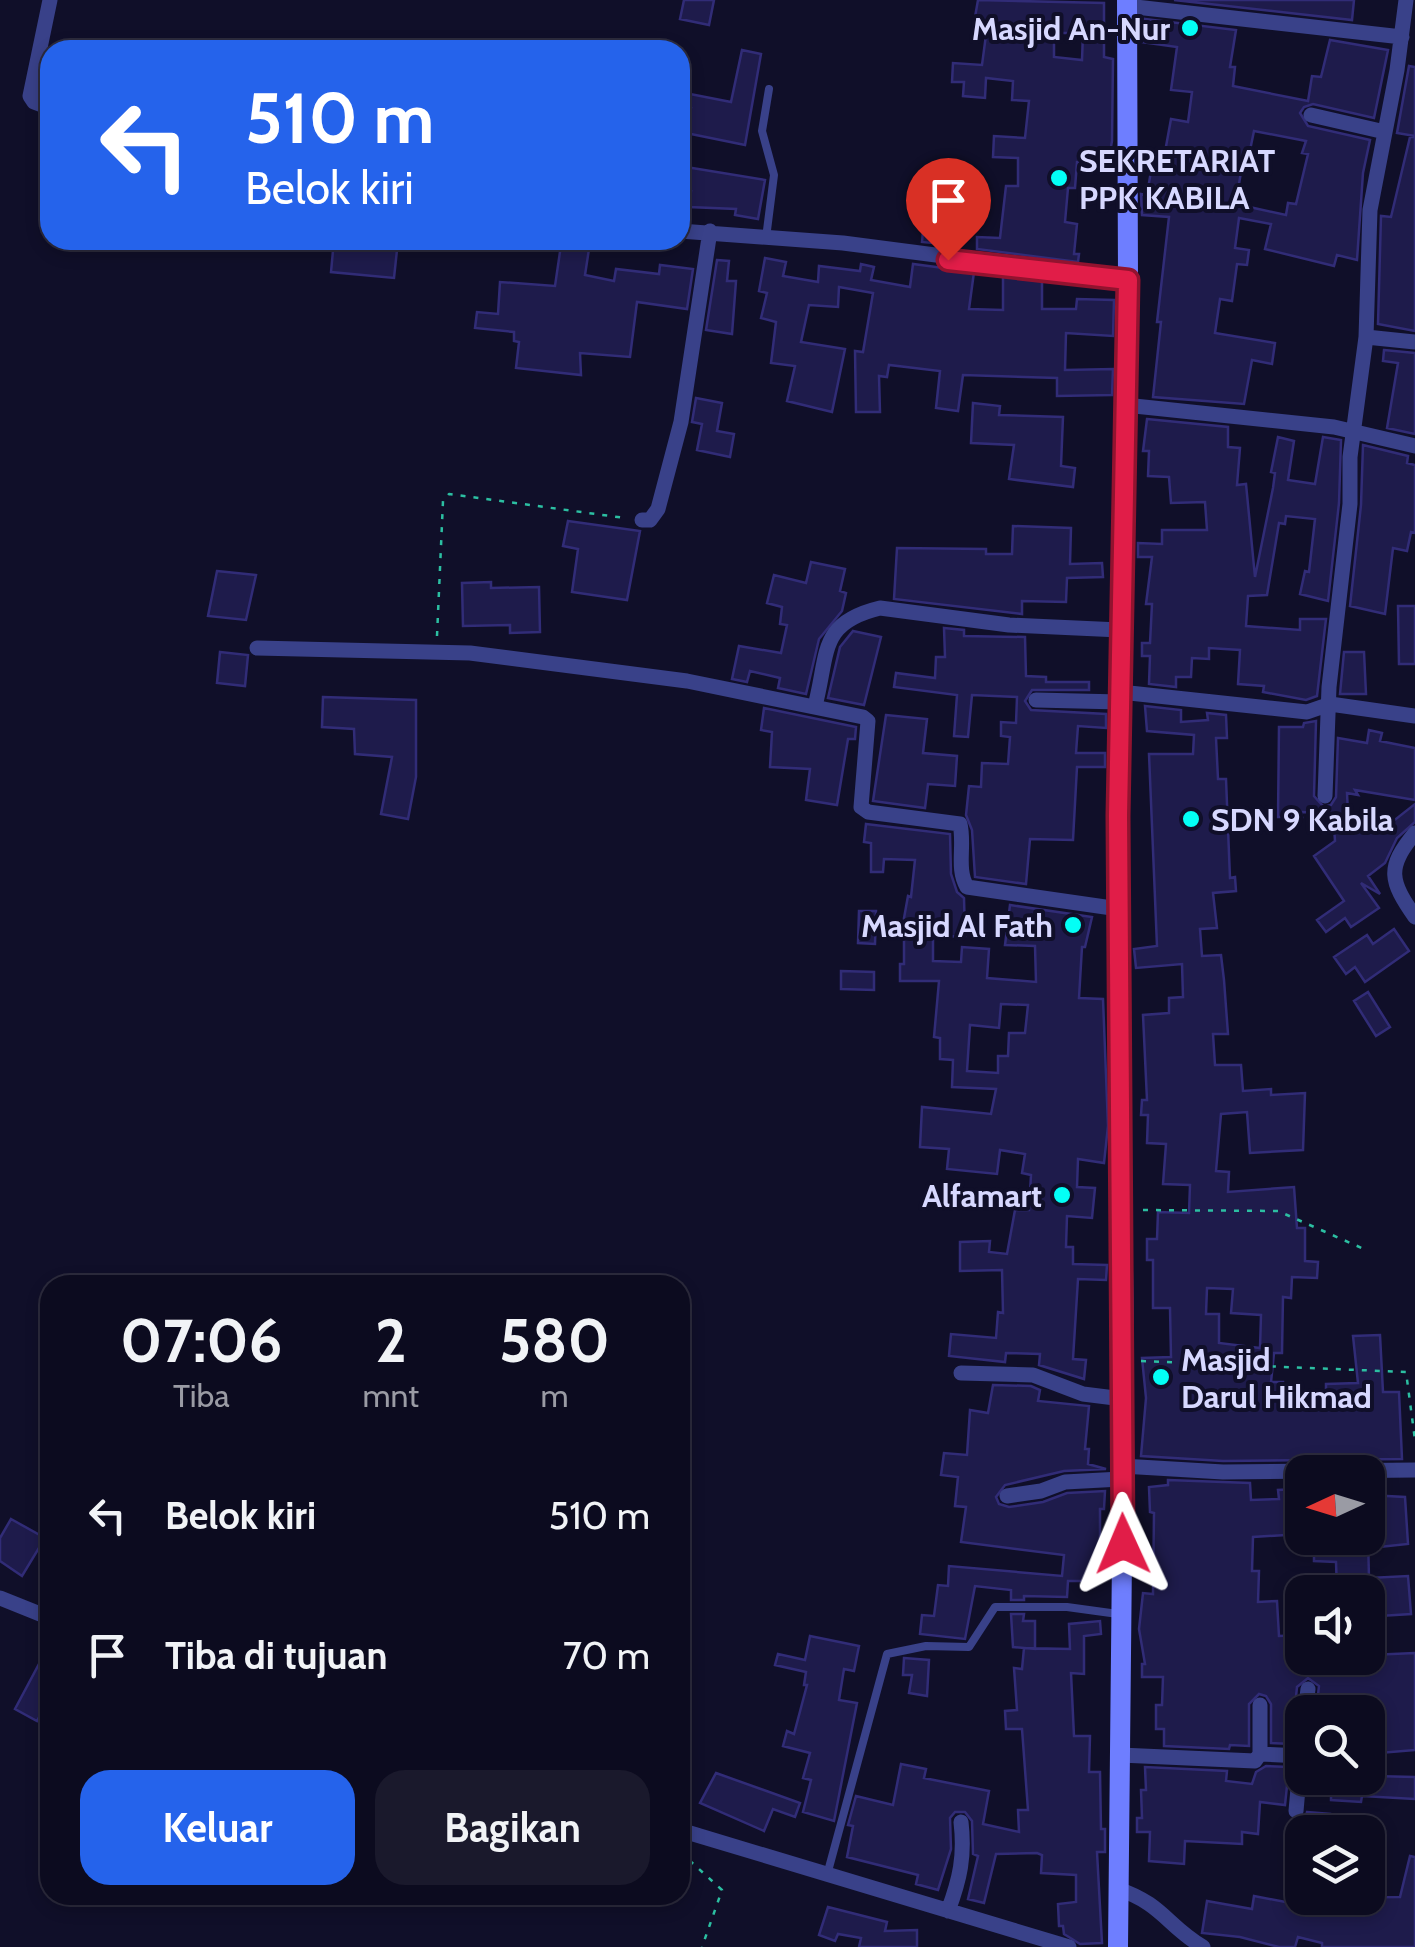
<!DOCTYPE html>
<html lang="id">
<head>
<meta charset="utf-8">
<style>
	:root { --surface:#0c0b1f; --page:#1a192c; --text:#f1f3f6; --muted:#9a9ba4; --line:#2c2b3d; --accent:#2563eb }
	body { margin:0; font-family:Cabin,sans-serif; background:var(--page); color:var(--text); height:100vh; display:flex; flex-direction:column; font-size:38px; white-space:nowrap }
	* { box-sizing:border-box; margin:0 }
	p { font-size:32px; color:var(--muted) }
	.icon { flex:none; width:55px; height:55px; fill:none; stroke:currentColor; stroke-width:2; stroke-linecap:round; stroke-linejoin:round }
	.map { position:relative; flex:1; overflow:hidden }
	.drawer { position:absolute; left:40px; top:1275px; width:650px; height:630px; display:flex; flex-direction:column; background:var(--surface); border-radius:30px; box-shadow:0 5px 15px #0003,0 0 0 2px var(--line) }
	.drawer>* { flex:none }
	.top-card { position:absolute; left:40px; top:40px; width:650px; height:210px; border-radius:30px; box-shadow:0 5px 15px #0003,0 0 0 2px var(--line); background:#2563eb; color:#fff; overflow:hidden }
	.needle { width:65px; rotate:266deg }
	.buttons { position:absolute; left:1285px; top:1455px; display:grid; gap:20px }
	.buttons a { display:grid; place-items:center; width:100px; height:100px; border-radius:20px; background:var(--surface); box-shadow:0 5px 15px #0003,0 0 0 2px var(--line); font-size:50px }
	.pin { position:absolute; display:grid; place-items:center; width:85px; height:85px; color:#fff; margin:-102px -42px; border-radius:50% 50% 50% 0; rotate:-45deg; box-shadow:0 0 10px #0007 }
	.pin .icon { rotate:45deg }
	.me { position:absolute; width:110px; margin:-55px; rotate:359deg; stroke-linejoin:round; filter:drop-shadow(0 0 8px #0008) }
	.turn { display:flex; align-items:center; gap:35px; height:210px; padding:0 40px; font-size:45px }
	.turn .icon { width:130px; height:130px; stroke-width:2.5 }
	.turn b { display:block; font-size:70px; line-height:85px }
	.eta { display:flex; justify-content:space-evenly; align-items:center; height:170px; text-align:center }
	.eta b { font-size:60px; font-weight:700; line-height:70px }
	.button { display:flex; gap:20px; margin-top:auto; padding:20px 40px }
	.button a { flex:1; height:115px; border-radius:30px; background:var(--accent); color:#fff; font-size:40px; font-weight:700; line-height:115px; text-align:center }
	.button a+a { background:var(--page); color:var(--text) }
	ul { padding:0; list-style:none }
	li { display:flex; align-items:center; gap:30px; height:140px; padding:0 40px }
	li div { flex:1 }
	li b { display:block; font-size:38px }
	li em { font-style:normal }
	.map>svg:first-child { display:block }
</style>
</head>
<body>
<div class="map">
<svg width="1415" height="1947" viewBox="0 0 1415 1947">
	<rect width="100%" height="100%" fill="#100f29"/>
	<!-- building -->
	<path fill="#1e1b4b" stroke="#312c77" stroke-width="2.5" fill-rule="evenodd" d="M684,0h30l-5,25 -29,-6z
		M978,0l126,3v54l9,2 -1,82 -4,23 -31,-2 -2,26h-7l-3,34 12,2 -3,30h5l-1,8 -101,-13v-12l23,1 6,-52h12v-28l-25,-1 1,-21 31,2 4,-37 -17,-1 1,-19 -27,-3 -1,20 -22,-2 1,-14h-12l1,-19 29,2 4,-30 -14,-1zM1054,33h29l-1,27 -28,-3z
		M1174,0h180l-2,20z
		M1145,19l91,11 -6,37h5l-2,19 75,15 4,-25 9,1 9,-37 58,10 -14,68 -61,-14 -9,3 -4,6 8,13 62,14 -7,33 -6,87 -20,-5 -3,11 -69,-17 6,-25 -32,-6 -4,30 14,2 -2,15 -10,-1 -5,37 -12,-2 -5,34 60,10 -3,21 -20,-4 -8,44 -91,-7 8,-75h-4l12,-105 -27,-2 -1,-21 6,1 7,-42 11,-1 6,-33 17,3 4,-30 -21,-2 6,-43 -36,-5zM1254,131l52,10 -4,12 6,1 -12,50 -8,-1 -2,12 -41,-9 2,-9 -10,-1 7,-42 5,1z
		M742,50l19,4 -16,91 -59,-12 5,-25 -11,-3v-13l51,10z
		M1409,66l6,1v69l-18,-3z
		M1410,137h5v194l-37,-7 3,-108 10,1z
		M680,166l85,14 -7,39 -23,-4 1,-6 -47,-2 2,-16 -11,-2z
		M926,199l24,2 -8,43 -20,-2z
		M334,240h26l-1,6 38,4 -3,28 -63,-6z
		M561,245l28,4 -4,26 29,6 2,-12 43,5 1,-9 33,4 -6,40 -50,-7 -7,55 -50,-4 1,22 -65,-7 3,-26 -5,-1v-9l-39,-4 2,-16 21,2 2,-32 55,4z
		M765,258l21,4 -3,14 35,6 1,-16 41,5 1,-7 13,3 -3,13 39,7 3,-23 61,8 -5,37 34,1v-35l39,5v29h34l1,-10 37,1 -1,36 -47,-3 -1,37 48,-1 -1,26 -55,1v-18l-94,-3 -5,36 -22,-3 4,-37 -51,-6 -2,12 -8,-1 1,36h-24l-1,-61 8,1 10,-59 -34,-6 -1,20 -29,-2 -8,37 44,7 -13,63 -45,-11 8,-35 -24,-3 5,-41 -15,-4 6,-25 -8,-2z
		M717,260l12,1 -2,20h9l-4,53 -26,-4z
		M1384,350l31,3v81l-28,-6 11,-65 -15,-2z
		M696,398l26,5 -5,28 17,3 -4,23 -33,-7 5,-26 -10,-2z
		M973,403l27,3 -1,9 64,2 -2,49 14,2 -2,19 -64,-8 5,-34 -43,-2z
		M1147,419l81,8v20l12,1 -3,37 9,-1 9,93 18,-89 2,-15 -4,-1 7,-35 16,4 -6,39 27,4 8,-47 18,3 -2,63 -11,98 -28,-7 5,-23 4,1 6,-53 -29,-3 -1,8 -6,-1 -12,72 -19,1 -2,30 54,4v-11h26l-9,77 -11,4 -43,-8 1,-6 -26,-2 2,-34 -31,-2v11l-17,-1 -1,19h-15v10l-27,-3 1,-28h-8v-13h8l2,-39h-6l6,-47h-14v-14l24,1v-14h45l-2,-28 -34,1 -2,-26 -21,-1 1,-25h-6z
		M1363,445l45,11 -1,7 8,2v68l-4,-1 -4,19 -14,-3 -8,66 -35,-8 11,-101z
		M568,521l72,10 -13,69 -55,-8 6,-43 -15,-3z
		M1013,526l58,2 -1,36 32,-1 1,14 -36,1 -1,24 -44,-1v13l-128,-15 3,-51 89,1v5h26z
		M811,562l34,7 -5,22 6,2 -4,18 -23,28 -13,55 -28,-6 2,-10 -30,-7 -3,11 -15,-3 7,-33 42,7 6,-28 -7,-1 2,-17 -15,-4 7,-28 32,8z
		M217,571l39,4 -10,45 -38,-4z
		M491,582v6l48,-1 1,45 -30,1v-8l-47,1 -1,-43z
		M1398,606h17v58h-16z
		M944,628l20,2v6l61,1 1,39 20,1v5h43v8h-57l-7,11 6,9 75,4v14l-28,-2 -2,27h29v14h-28l-4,73 -43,-1 -4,45 -51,-7 -3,-47 -6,-15 3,-29 12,1 1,-24 26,1 2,-27 -9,-1v-14l15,1 1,-26 -45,-2 -4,42 -14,-1 3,-41 -63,-8 2,-14 39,5 1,-21h9z
		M853,631l28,6 -17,68 -36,-7 12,-51z
		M220,652l28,3 -3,31 -28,-3z
		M1344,652h20l2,42h-26z
		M323,697l93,3v77l-8,42 -27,-5 11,-57 -37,-3 -1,-25 -32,-2z
		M1145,706l36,4v12l27,-2 -1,-7 19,2 1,23h-11l2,41h8l4,99 5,-1 1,14 -23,2 4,35 -17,1 2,27 19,-1 3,25 4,54h-15l2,31h26l2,26 28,-2v6l34,-2 -2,57 -53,3 -3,-41 -26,2 -5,57 13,1 -1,20 66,-5 3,41h8v33l13,1 -1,16 -25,-1 -1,21 -8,-1 -1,56h-8l-3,29h12v12l43,-1v-9l32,-1 -5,-47 27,-1 3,57h16l3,67 -179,2 -82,-5 5,-58 -4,-40 29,-1 -1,-49h-17v-48h-6v-21h10l1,-27 31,1 1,-28 -27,-1 3,-40 -19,-1 1,-28h-7l1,-15h5l-4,-85 26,-2v-15l14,-1 -1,-33 -46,4 -2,-19 23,-3 -8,-192h44l1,-19 -47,-4zM1207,1288l26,1 -2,24 30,2 -1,33 -41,-5v-29h-13z
		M764,708l92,19 -1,12h-7l-11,66 -31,-5 4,-31 -40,-2 2,-35 -11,-2z
		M886,715l41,4 -4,34 34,3 -2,30 -27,-2 -3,24 -52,-7z
		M1316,721l-2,75 10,11 7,-2 5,-8 2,-59 29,5 2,-13 13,3 -2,8 35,7v52l-60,-10 3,5 -11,-2 2,40 24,-17 9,14 33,-26v18l-18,16 -12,25 -17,13 12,18 -19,-11 18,25 -28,19 -6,-9 -19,14 -9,-12 27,-19 -30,-45 21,-15 -2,-28 -32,-1 1,5h-24l1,-90h24l1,-4z
		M866,824l84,10 1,40 6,18 7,6 1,38 -32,1v24l28,1 1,-15 27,2 -2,29 49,4 -1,-36 -30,-1 5,-40 82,12 -7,30h-3l-3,51 24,1 5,127 -4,37 -26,-4 -1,28 18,1 -3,30 -25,-2 -1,31h7v17l34,1 -1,15 -28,-1 -5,80 13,1 -2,19 -45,-14 1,-11 -34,-1 -1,9 -56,-6 2,-22 45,4 2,-26 5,1 -1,-43 -42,1v-29l30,-1 -1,11 18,2 8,-44h14l2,-35 -9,-2 3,-19 -25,-4 -3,24 -50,-5 2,-20 -29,-2 2,-40 69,7 5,-25 -44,-2 1,-27 -13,-1v-21l-6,-1 5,-56h-39v-17h4v-46l4,-22 3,1 4,-37 -31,-1 -1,13h-12v-29l-7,-1zM1001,1004l27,1 -3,28h-16l-1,23h-10v17l-31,-2 3,-46 29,3z
		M859,911h17l-1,33 -17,-1z
		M1394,929l15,22 -44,31 -10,-15 -9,7 -12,-17 33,-22 6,9z
		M841,971l33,1v18l-33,-1z
		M1368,992l22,35 -14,9 -22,-35z
		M993,1385l38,1 9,4 -2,11 51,5 -4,43h4l-1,15 18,5 -42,2 -59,14 -9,12 3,7 10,3 34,-5 24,-9 38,-2 -1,18h-4v72h-32l-1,16 -43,-1v4h-13v-10l-36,-4 -10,53 -45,-5 2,-19 12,1 4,-31 10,1 1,-20 113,10 2,-21 -103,-13 5,-35 -11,-1 3,-29 -17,-2 3,-22 23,2 3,-45 18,3z
		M1168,1480l82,3 1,17 28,-1 -1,-9 18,-1v7h6v38l-49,3 -1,34h7l-1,31 19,-1 2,35 23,-1v23l113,-5v97l-47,4v-42h-52l3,-26 -11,-8 -11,9 -6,57 -20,-1v-39l-5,-8 -7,-2 -10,10v42l-19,-1 -1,4 -65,-3v-17h-8v-24h6l1,-28h-21v-13h3l-6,-35 4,-36 10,1 1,-81 -4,-1 -1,-25 19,-2z
		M1368,1495l37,2 3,47 -39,4z
		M11,1519l34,19 -23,38 -22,-15v-23z
		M1314,1538h54l1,40 39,-2 3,38 -31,2 -1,-24h-42l-1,-30 -22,-1z
		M1011,1614h13l-1,7h12v28l-22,-2z
		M1100,1621l1,13 -17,2v38l-13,-1 3,63h16l-1,36h11l1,57h4v23h-8l5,91 -22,1 -16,-10 -1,-8h-4l-1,-22 18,-2v-27l-35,-2 1,-18 -5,-2 -41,1 -12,49 -16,-4 10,-43 -5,-2 -1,-33 -7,-9h-10l-5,6 1,31 -13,41 -22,-6 2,-9 -71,-18 6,-31 -5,-1 8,-29 37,9 8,-41 25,5 -2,9 65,13 -6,33 36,8 -1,-22h10l-6,-81h-16l-1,-18 12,-1 -3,-42 8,1 2,-21 46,1 -1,-25z
		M810,1636l49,10 -5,25 -10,-2 -5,31 18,3 -23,118 -31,-9 8,-32 -8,-2 7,-25 -27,-7 4,-15 7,3 13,-49h-3l2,-13 -31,-7 3,-11 27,6z
		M904,1658l25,2 -2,36 -18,-3 3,-18h-9z
		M39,1664l11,6v27l-13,24 -22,-12z
		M1266,1766l23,1 -4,38 -25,-3 -2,32 -16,-2v12l-57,-3 -1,23 -35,-3 1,-29h-13v-14h5l-1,-28h5l-1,-23 82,4 -1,10 26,3 4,-12z
		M716,1773l84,30 -5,14 -22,-8 -9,22 -64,-28z
		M1373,1776l42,1v22l-53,-3 -1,6 -30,-2v-20l42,2z
		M1307,1812l23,2 -2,18h-26z
		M1410,1856l5,1v90h-93v-4l-24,-6 -3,10h-16l-39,-10 -38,-4 5,-32 45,8 2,-13 42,8 1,-6 103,-1z
		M828,1907l59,15 -2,9 32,-1v17h-58l2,-9 -23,-4 -3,7 -16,-6z"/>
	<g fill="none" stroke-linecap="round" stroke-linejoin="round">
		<!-- path -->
		<path stroke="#2cbfa2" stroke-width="2.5" stroke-dasharray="5 8" stroke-linecap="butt" d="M437,636l6,-135 6,-7 176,24
			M1143,1210l135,1 86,38
			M1141,1361l265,11 9,68
			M686,1848l3,12 33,30 -20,57"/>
		<!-- service -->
		<path stroke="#394189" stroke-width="8" d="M766,238l8,-63 -12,-44 7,-42
			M827,1875l60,-221 39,-8 43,1 26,-40h72l51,7"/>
		<!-- minor -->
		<path stroke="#394189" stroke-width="15" d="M1127,6l275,31
			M50,108l-16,-6 -4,-6 20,-96
			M1311,115l74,17
			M680,231l163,12 285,37
			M1366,337l49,5
			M1125,405l209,22 81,19
			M642,520h8l8,-11 23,-87 29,-191
			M257,648l213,5 217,28 176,36 5,4 -7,86 7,5 92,12c5,21 -4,45 7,63l152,22
			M1120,692l187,20 23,-8 85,12
			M1036,700l84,2
			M815,706c14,-53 3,-83 65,-98l129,17 111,5
			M1325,796l4,-109 21,-183v-47l16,-120 4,-127 27,-140 9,-70
			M1415,833c-29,35 -25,48 0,84
			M961,1373l72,2 50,19 40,5
			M1122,1466l101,6 192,-2
			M1007,1496l34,-5 24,-9 56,-3
			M0,1598l50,20
			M1305,1712l3,-23
			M1260,1754l41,2
			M1120,1755l135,6 5,-7v-49
			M1296,1811l6,-67
			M680,1830l389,117
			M1118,1889c45,15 49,37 85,58
			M948,1911c12,-32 17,-55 13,-89"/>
		<!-- secondary -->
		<path stroke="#6e7eff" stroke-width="20" d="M1118,1947l6,-586 -6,-545 10,-536 -1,-280"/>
	</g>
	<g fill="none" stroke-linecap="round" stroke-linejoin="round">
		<defs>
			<path id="route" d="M948,260l180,20 -10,536 5,728"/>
		</defs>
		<!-- route casing -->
		<use href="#route" stroke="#92132f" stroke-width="25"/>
		<!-- route -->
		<use href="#route" stroke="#e11d48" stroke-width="18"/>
	</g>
	<!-- markers -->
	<g fill="#03fff6" stroke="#100f29" stroke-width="4">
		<circle cx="1190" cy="28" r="10"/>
		<circle cx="1059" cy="178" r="10"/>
		<circle cx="1191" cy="819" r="10"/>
		<circle cx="1073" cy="925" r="10"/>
		<circle cx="1062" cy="1195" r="10"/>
		<circle cx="1161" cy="1377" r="10"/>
	</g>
	<g text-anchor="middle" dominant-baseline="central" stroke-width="8" stroke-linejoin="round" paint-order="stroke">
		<!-- poi labels -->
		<g font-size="32" font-weight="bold" fill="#d7d8ff" stroke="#100f29" text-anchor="end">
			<text x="1170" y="28">Masjid An-Nur</text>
			<text x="1079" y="160" text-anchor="start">SEKRETARIAT<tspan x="1079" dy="37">PPK KABILA</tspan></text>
			<text x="1211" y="819" text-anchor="start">SDN 9 Kabila</text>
			<text x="1053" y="925">Masjid Al Fath</text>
			<text x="1042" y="1195">Alfamart</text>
			<text x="1181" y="1359" text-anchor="start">Masjid<tspan x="1181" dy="37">Darul Hikmad</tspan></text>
		</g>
	</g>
</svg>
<div class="buttons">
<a><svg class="needle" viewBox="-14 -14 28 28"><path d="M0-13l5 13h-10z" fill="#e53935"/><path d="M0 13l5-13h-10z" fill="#9a9ba4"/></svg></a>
<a><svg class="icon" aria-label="sound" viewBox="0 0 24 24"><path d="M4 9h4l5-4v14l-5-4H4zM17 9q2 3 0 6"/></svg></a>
<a><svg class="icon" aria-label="search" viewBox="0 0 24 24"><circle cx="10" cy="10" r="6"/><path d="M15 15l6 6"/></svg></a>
<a><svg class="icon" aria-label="layers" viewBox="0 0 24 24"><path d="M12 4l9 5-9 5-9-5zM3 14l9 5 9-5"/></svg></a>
</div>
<div class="pin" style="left:948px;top:260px;background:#d93025"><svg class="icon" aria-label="arrive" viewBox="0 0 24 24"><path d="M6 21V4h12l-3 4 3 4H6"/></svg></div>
<svg class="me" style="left:1123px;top:1544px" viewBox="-20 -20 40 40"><path d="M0-17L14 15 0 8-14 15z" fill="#e11d48" stroke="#fff" stroke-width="4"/></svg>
<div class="top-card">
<div class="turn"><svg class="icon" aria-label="left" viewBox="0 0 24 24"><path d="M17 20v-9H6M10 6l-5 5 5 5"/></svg><div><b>510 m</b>Belok kiri</div></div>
</div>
<section class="drawer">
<div class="eta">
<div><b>07:06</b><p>Tiba</p></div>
<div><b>2</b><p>mnt</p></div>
<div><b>580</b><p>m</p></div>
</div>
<ul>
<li><svg class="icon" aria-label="left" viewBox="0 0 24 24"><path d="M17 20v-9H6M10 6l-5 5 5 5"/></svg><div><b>Belok kiri</b></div><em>510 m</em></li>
<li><svg class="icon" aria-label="arrive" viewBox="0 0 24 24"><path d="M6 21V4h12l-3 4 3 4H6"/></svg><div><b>Tiba di tujuan</b></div><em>70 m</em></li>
</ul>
<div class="button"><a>Keluar</a><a>Bagikan</a></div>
</section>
</div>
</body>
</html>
